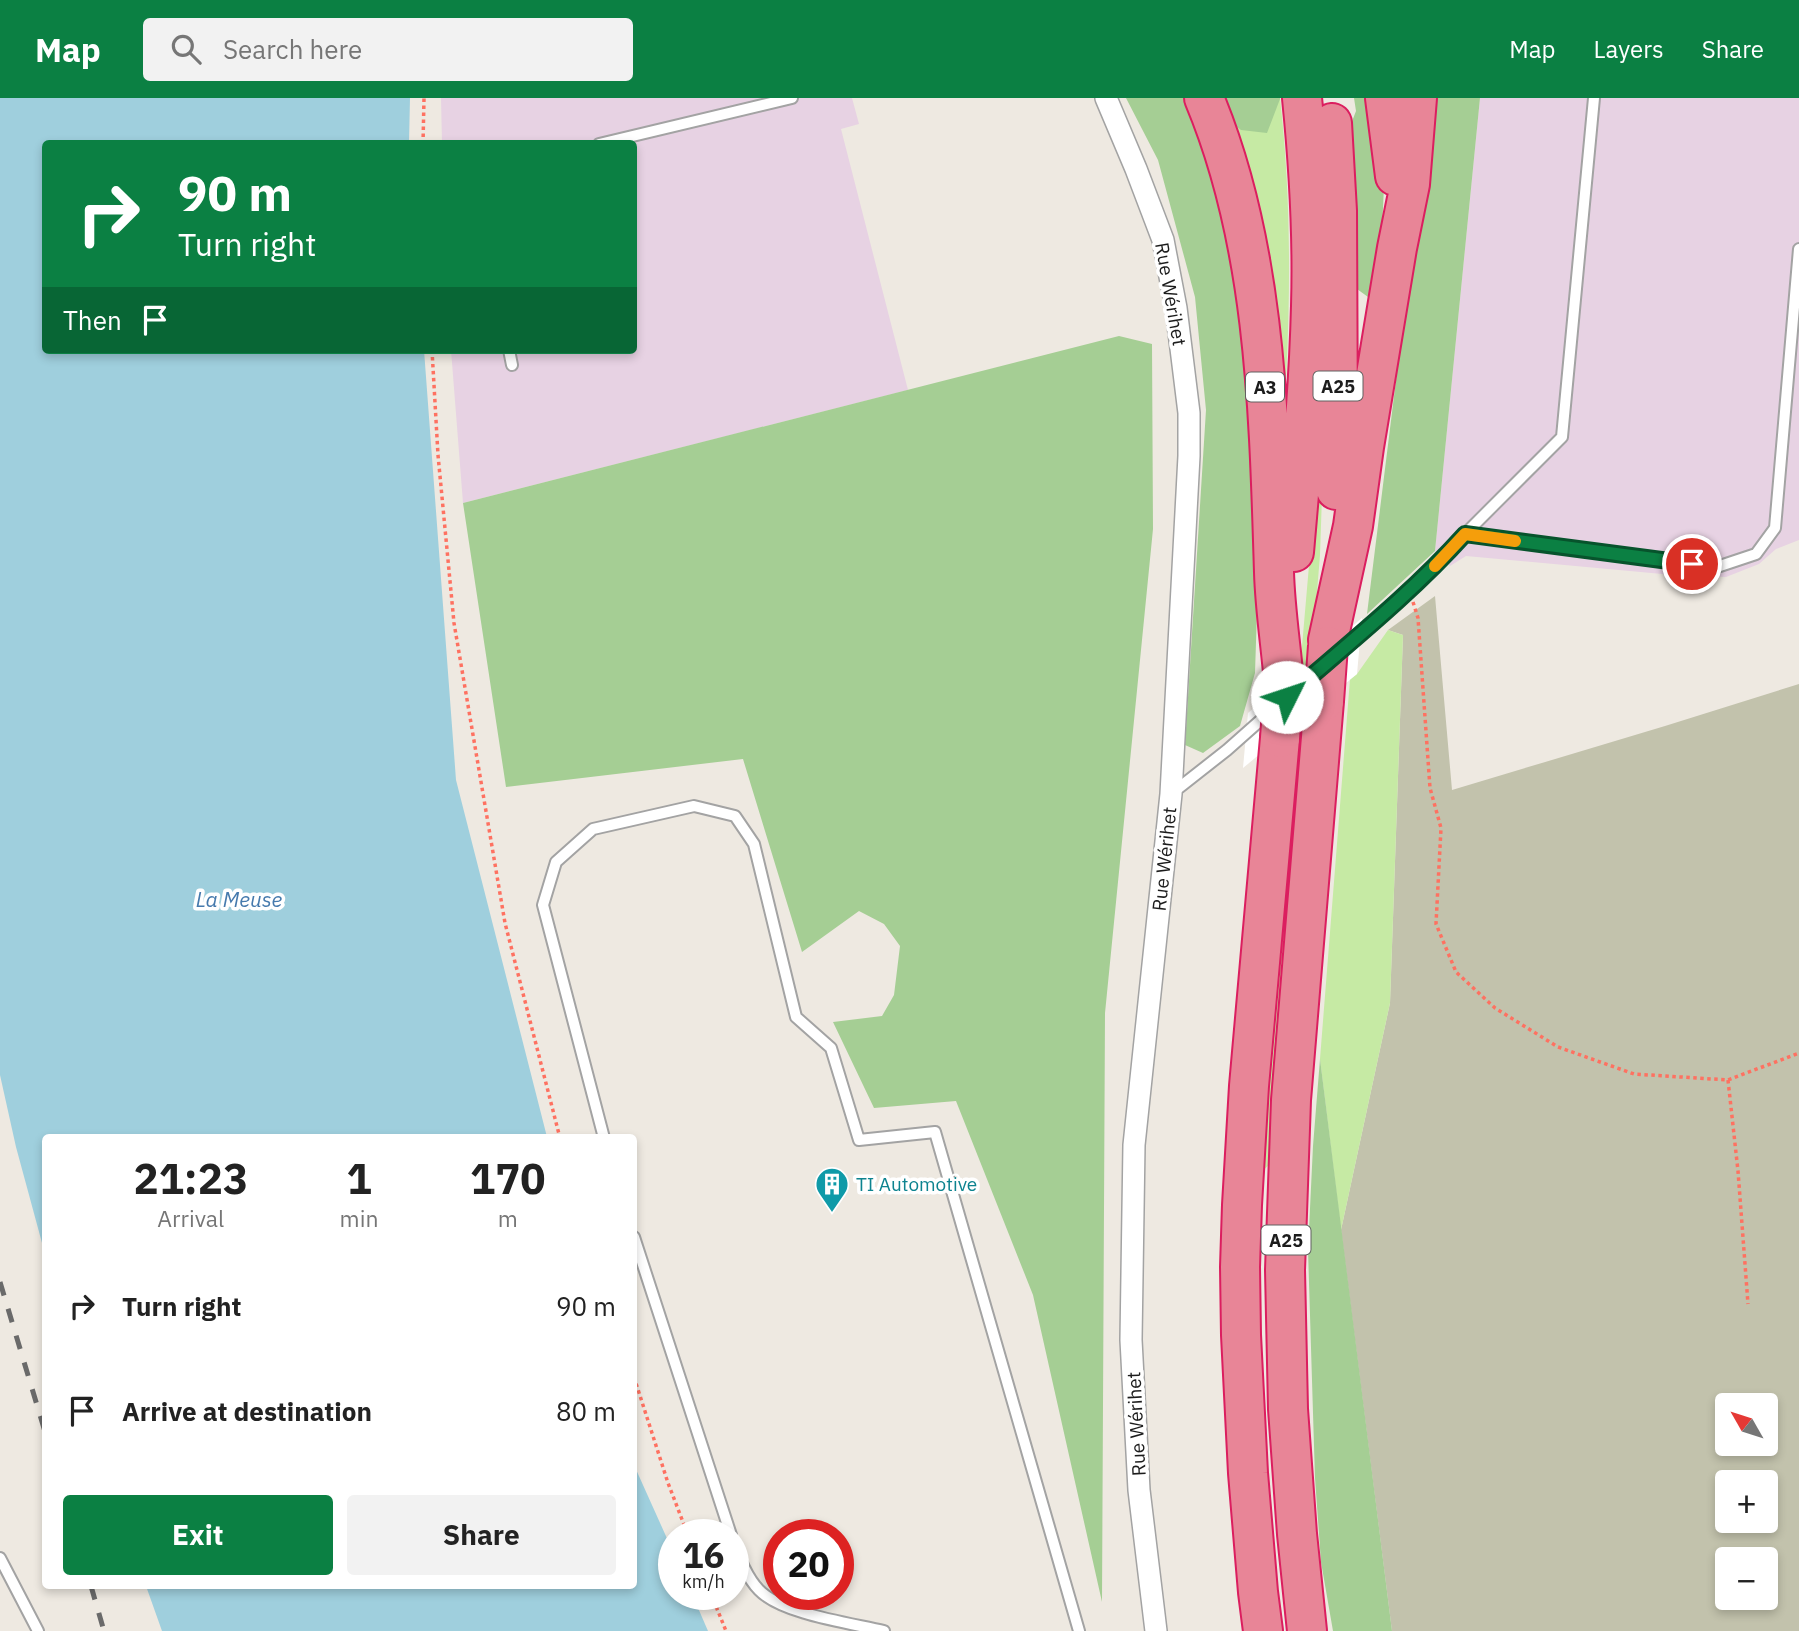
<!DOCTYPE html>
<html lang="en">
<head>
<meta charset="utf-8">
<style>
	:root { --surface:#fff; --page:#f2f2f2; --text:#222; --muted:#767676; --accent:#0b8043 }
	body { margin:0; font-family:"IBM Plex Sans",sans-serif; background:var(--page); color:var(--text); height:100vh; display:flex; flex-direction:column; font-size:26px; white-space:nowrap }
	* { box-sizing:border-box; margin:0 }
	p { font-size:23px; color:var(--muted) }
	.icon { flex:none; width:38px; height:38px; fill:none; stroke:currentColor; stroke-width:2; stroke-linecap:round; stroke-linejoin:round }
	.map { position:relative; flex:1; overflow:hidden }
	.drawer { position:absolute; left:42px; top:1036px; width:595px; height:455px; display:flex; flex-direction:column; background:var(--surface); border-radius:7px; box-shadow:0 4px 10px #0003 }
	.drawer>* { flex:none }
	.guide { position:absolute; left:42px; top:42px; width:595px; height:214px; border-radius:7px; box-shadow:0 4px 10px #0003; background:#0b8043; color:#fff; overflow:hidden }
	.needle { width:46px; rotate:309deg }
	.controls { position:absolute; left:1715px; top:1295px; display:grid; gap:14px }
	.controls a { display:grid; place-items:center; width:63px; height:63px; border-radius:7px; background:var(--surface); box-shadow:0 4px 10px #0003; font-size:35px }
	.speed { position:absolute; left:658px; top:1421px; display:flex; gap:14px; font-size:35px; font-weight:700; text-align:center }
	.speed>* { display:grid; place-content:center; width:91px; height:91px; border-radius:50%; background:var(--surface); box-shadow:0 4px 10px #0003; line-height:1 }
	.speed small { font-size:18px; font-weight:400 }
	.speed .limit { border:10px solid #d22; background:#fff; color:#111 }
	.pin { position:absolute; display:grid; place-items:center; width:60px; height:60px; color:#fff; margin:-30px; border:4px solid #fff; border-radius:50%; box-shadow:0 2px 7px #0007 }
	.me { position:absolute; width:77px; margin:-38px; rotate:49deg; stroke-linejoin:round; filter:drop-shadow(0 0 5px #0008) }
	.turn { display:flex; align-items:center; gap:24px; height:147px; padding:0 21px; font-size:32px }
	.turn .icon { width:91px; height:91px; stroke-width:2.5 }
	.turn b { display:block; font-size:49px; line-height:60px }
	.then { display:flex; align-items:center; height:66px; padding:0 21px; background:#0003; gap:14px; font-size:26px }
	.eta { display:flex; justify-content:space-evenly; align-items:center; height:119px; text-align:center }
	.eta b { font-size:42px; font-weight:800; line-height:49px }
	.action { display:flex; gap:14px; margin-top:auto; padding:14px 21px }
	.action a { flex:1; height:80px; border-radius:7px; background:var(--accent); color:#fff; font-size:28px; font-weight:800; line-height:80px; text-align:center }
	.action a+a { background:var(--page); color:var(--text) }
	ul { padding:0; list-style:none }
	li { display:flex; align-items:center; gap:21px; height:105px; padding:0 21px }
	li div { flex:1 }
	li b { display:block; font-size:26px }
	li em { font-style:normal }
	header { display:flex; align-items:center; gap:42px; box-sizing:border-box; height:98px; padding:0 35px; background:var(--accent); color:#fff }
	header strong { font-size:33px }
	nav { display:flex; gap:38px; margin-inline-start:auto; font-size:24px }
	.search { width:490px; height:63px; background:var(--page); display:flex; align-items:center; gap:18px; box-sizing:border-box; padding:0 24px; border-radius:7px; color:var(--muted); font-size:26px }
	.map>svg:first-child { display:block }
</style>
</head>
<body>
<header>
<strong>Map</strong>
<div class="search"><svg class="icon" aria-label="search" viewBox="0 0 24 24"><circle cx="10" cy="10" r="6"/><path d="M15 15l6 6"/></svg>Search here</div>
<nav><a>Map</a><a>Layers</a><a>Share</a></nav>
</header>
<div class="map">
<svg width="1799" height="1533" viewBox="0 0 1799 1533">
	<rect width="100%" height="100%" fill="#eee9e1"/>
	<!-- industrial -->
	<path fill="#e7d2e3" d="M441,0h411l7,26 -18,5 67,261 -445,113 -12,-153h183v-206l-192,-1z
		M1480,0h319v442l-23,9 -17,15 -33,13 -53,-2 -207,-19 -16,10 -15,-15z"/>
	<!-- construction -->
	<path fill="#c2c2ac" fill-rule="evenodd" d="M1435,498l17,194 213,-64 134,-42v947h-407l-51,-401 49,-227 13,-368 -15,-5zM1727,1307h39v39h-39zM1727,1384h39v39h-39zM1727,1461h39v39h-39z"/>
	<!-- grass -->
	<path fill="#c6eaa4" d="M1213,0h67c14,123 10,247 0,370z
		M1324,339l-4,118 -49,608 -15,14 54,-623z
		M1388,532l15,5 -13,368 -49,227 -21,-171 30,-380 7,-5z"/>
	<!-- forest -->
	<path fill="#a5ce94" d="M1126,0h60l42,128 18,123 12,231 -3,93 -15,53 -37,27 -18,-8 21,-335 -11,-113 -37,-137z
		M1213,0h67v1l-13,34 -26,-3 -21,-16z
		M1354,0h21l10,67 -4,86 -6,51 -18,-13 -2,-106 -4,-59 5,-13z
		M1431,0h49l-45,453 -68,63z
		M1119,238l33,8 1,185 -48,484 -3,589 -69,-307 -77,-194 -82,7 -41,-86 49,-6 12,-21 6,-49 -16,-22 -25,-13 -57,41 -59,-193 -237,28 -43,-284z
		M1320,961l72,572h-59l-12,-69 -6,-84 -7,-228 5,-104z"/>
	<!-- water -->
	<path fill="#9fcfdd" d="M0,0h410l-1,45 -363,1v206h378l32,430 91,357 -501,1 -1,116 -29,-107 -16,-72z
		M634,1367l40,89v40h18l16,37h-546l-16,-45h488z"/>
	<!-- pier -->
	<path fill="#fff" d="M1362,520l-5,56 -114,94 5,-55z"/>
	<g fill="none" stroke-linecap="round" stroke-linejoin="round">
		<defs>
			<path id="lane" d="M599,46l193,-46
				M509,252l3,15
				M1465,436l252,33 39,-13 19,-26 24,-279
				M1336,556l106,-95 23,-25 97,-97 32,-339
				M1171,696l56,-44 44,-39
				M604,1040l-61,-233 13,-43 37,-33 101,-23 41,10 19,28 42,173 35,31 28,92 76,-8 144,499
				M634,1139l97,298
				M733,1443c5,15 15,38 26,49 23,24 91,33 125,41
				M0,1460l38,73"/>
			<path id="street" d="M1106,0l30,71 27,71 13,68 13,105v43l-18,338 -37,351 -3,195 8,150 17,141"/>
			<path id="highway" d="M1204,0c62,148 65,316 70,474 1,37 7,74 10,111
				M1385,0l10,78
				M1332,25l5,88 1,234 -2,45
				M1294,454c7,-82 15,-164 17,-246 2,-69 -2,-139 -9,-208
				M1328,542l25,-114 11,-79 33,-199 13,-64 7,-86
				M1263,1533l-5,-39 -10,-119 -7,-138 -1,-68 2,-62 7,-119 31,-348
				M1307,1533l-10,-97 -9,-125 -3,-139 6,-170 33,-399"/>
		</defs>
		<!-- lane casing -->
		<use href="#lane" stroke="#a3a3a3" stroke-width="14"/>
		<!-- street casing -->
		<use href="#street" stroke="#a3a3a3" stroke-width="24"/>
		<!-- highway casing -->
		<use href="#highway" stroke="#db1e5f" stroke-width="42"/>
		<!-- path -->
		<path stroke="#fe7161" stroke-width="3.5" stroke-dasharray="3.5 3.5" stroke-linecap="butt" d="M423,46l1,-46
			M432,252l6,105 16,168 51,300 55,215
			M1413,504l5,16 12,170 11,40 -5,96 20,48 39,36 63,39 76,27 94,6 71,-27
			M1728,982l10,91 10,133
			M634,1279l34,106 20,52
			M711,1496l15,37"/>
		<!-- lane -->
		<use href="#lane" stroke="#fff" stroke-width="10"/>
		<!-- street -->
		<use href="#street" stroke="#fff" stroke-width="21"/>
		<!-- highway -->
		<use href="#highway" stroke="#e88597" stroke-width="38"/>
		<!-- rail -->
		<path stroke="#6a6a6a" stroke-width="5" stroke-dasharray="14 14" stroke-linecap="butt" d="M0,1184l46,153
			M91,1488l13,45"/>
		<defs>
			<path id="highway-bridge" d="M1324,603l4,-55
				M1280,640l4,-55"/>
		</defs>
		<!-- highway-bridge casing -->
		<use href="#highway-bridge" stroke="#db1e5f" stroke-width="42" stroke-linecap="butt"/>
		<!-- highway-bridge -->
		<use href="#highway-bridge" stroke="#e88597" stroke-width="38"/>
	</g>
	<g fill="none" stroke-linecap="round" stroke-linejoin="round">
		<defs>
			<path id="route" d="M1287,599c61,-53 124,-103 178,-163l227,30"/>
		</defs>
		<!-- route casing -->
		<use href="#route" stroke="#07532c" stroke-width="18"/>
		<!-- route -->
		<use href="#route" stroke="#0b8043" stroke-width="12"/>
		<!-- slow -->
		<path stroke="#f59e0b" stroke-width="12" d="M1435,468l30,-32 50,7"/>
	</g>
	<!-- icons -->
	<defs>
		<symbol id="building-pin" viewBox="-11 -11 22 30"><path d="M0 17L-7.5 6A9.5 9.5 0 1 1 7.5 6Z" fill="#0f9aa8" stroke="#fff"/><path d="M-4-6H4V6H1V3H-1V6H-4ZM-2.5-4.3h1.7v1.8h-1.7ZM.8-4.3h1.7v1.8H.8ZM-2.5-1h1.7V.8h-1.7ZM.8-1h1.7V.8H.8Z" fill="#fff"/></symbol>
	</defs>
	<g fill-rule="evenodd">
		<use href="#building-pin" x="813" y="1067" width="38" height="52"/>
	</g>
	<g text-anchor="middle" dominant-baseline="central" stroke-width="7" stroke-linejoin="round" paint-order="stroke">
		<!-- shield labels -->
		<g fill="#fff" stroke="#606060" stroke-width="2">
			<rect x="1313.5" y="273.5" width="49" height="29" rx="5"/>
			<rect x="1246" y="274.5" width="38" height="29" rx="5"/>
			<rect x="1261.5" y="1127.5" width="49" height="29" rx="5"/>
		</g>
		<g font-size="18" font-weight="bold" fill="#1c1c1c">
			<text x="1338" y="288">A25</text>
			<text x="1265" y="289">A3</text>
			<text x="1286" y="1142">A25</text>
		</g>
		<!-- street labels -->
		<g font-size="19" fill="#1c1c1c" stroke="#fff">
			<text transform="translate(1171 196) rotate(80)">Rue Wérihet</text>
			<text transform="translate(1164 761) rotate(-84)">Rue Wérihet</text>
			<text transform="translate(1136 1326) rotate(-93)">Rue Wérihet</text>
		</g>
		<!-- culture labels -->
		<g font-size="19" fill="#0d838f" stroke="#fff" text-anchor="start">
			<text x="856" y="1086">TI Automotive</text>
		</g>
		<!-- water labels -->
		<g font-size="21" font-style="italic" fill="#467aad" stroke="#fff">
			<text x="239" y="801">La Meuse</text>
		</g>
	</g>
</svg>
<div class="controls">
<a><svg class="needle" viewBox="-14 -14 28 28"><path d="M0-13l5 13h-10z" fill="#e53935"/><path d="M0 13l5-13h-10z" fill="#767676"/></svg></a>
<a>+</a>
<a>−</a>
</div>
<div class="speed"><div>16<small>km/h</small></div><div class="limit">20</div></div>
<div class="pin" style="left:1692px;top:466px;background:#d93025"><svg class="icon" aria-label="arrive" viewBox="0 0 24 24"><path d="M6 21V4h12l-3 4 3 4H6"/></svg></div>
<svg class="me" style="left:1287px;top:599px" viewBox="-20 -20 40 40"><circle r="19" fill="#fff"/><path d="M0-13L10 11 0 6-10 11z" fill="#0b8043"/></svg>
<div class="guide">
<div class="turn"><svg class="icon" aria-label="right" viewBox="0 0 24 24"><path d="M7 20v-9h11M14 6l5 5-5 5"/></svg><div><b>90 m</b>Turn right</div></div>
<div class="then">Then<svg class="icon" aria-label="arrive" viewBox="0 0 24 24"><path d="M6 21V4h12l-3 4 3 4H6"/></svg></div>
</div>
<section class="drawer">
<div class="eta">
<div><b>21:23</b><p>Arrival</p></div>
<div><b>1</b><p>min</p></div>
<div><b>170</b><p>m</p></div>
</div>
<ul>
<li><svg class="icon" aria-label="right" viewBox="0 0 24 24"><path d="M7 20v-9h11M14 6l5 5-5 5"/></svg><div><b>Turn right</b></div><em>90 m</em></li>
<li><svg class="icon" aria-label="arrive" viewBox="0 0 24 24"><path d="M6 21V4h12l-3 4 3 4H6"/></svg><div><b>Arrive at destination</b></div><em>80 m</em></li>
</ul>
<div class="action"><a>Exit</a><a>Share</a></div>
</section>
</div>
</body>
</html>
